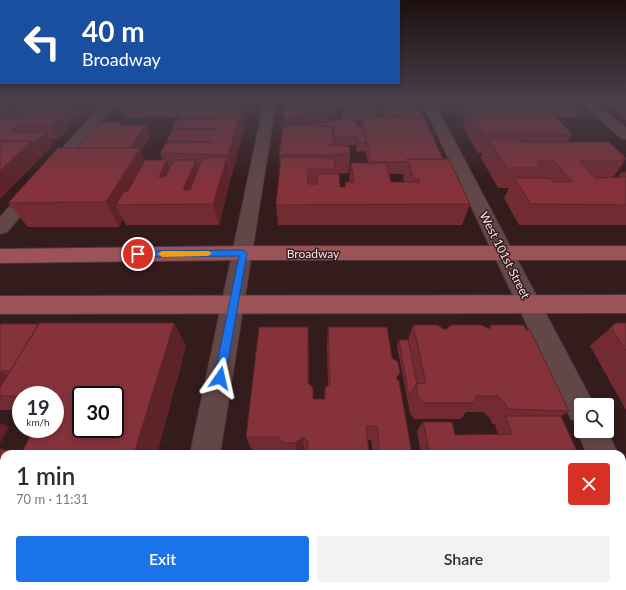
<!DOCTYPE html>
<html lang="en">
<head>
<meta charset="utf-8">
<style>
	:root { --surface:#fff; --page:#f2f2f3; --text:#2b2b33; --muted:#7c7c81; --accent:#1a73e8 }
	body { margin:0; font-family:Lato,sans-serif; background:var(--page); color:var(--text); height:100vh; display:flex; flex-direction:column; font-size:15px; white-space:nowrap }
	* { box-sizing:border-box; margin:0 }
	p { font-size:13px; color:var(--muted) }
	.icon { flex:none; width:22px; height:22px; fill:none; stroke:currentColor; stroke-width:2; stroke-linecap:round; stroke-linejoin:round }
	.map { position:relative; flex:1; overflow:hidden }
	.drawer { position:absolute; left:0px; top:450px; width:626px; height:140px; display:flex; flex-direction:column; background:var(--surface); border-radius:12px 12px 0 0; box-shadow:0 2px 6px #0003 }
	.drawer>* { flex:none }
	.banner { position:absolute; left:0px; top:0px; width:400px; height:84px; box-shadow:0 2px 6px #0003; background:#1a4fa0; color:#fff; overflow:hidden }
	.tools { position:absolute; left:574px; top:398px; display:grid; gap:8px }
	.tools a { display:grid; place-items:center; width:40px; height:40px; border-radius:4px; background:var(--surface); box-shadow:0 2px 6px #0003; font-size:20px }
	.speed { position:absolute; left:12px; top:386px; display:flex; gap:8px; font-size:20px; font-weight:700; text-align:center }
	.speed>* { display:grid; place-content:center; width:52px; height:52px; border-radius:50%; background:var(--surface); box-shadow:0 2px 6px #0003; line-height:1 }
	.speed small { font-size:10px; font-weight:400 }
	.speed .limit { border:2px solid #111; border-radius:6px; background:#fff; color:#111 }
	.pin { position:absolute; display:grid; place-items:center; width:34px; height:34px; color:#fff; margin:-17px; border:2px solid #fff; border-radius:50%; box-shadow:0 1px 4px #0007 }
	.me { position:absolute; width:44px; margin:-22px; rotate:11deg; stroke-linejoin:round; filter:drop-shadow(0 0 3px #0008) }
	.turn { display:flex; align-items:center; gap:14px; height:84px; padding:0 16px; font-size:18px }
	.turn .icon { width:52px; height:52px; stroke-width:2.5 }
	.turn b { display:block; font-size:28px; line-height:34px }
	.round { display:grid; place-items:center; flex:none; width:42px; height:42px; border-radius:4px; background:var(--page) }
	.headline { display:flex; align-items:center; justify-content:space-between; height:68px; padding:0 16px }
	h1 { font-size:24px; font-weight:600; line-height:30px }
	.cta { display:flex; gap:8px; margin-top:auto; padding:8px 16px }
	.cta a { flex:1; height:46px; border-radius:4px; background:var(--accent); color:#fff; font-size:16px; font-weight:600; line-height:46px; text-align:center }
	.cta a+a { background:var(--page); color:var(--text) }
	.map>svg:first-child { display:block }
</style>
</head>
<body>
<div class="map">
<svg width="626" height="590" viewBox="0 0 626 590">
	<rect width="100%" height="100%" fill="#341b1c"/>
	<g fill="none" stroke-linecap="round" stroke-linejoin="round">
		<defs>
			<path id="minor" d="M104,102h13l-110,130 -7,2v-17z
				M264,102h12l-56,352h-30z
				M422,102h12l157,297 2,6h-12v26l26,-1 11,24h-31l-10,-23 4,-8 -10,-4z
				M580,102h13l33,26v11l-5,-1z
				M622,476l4,2v38l-4,-1z
				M161,586h38l-1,4h-38z"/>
			<path id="major" d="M243,246h383v14h-383l-243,3v-14z
				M626,295v18l-626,1v-18z"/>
		</defs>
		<!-- minor casing -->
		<use href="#minor" stroke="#4b3638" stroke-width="2"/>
		<!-- major casing -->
		<use href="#major" stroke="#4b3638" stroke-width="2"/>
		<!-- minor -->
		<use href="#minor" fill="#634647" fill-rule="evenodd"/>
		<!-- major -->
		<use href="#major" fill="#9b5359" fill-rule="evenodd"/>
	</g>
	<!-- wall -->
	<path fill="#722b33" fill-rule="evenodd" d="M0,102h93l-24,25h-2l1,2 -10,10h-8l3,5 -11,12h-2l1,1 -41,42zM21,112h5l-3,2 3,4h-6l3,-2z
		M118,102h128l-4,14 2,13 -12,46h-1v2l-12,48h-93l-3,-6 -4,8h-91l-20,-24 69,-55 46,-22 23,-1 4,12 -9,14 3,9h18l-2,-7 7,-11v-2l6,-10 -1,-2 7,-8 -1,-3h-13l-1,-1 -40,2z
		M286,102h129l28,57 27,45 -8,21h-184l-2,-20 4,-38 -1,-12 5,-29v-7zM381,106l1,1v3l3,7h-7l1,-5 -3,-3 5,-1zM337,108h4l2,12 -13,1v-6l7,-1zM355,120h7l-1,6h-5zM334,145h22l1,7 8,-1 3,12h-17l-2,19h-4v5h-5l-5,-13 14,-1 1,-20zM388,174h16l-1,5 1,3h-13z
		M458,102h127l-9,15h-21l17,17 -5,8 59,16v1l-13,19h4l4,-6h5v53h-107l-15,-27 5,-10h-11l-17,-30 1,-5h-4l-15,-26 3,-10h-2l-7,-11z
		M603,102h23v18z
		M174,323l12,23 -29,108h-153v127h-4v-133l5,2h18l32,-55h-34v17l-4,-2h-17v-86z
		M616,323h10v87l-36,-64z
		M413,325l30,4 46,-1 2,-3 78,86 -8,5 17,38h-157l-4,-23 6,-9 32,13 43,-1 -3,-8 1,-2h-4l-2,-6 -7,-6h-17l-5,7h-47l-4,-6 -13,-67 2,-5 9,-1z
		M328,327l64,31 5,21 15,75h-39l-2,-14h-4l2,14h-61l-4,-4 -5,4h-14l-4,-4h-29l-6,-13 63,-91v38l4,15h11l1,-11 3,-3 -1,-39z
		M476,586h146l2,4h-147z"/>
	<!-- shaded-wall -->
	<path fill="#5d2329" d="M6,102h9l8,14 -11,9 -12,-18z
		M24,102h17l-13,2 4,6 -2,2z
		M77,102h16l-24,25 -6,-12z
		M199,102h1l3,14 -1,1z
		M239,102h7l-4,14 2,13 -12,46 -4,-20 13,-44z
		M374,102h8l-1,6 -8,2z
		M337,106v8l-7,1v12l-45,11 -1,-19 36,-12z
		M62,117l6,12 -10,10 -7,-12z
		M146,125l4,12 -9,14 8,21 -33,33 7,14 -4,8 -13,-25 19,-47z
		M15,127l8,12 -13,-7z
		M46,132l7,12 -11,12 -8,-13z
		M31,141l10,16 -41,42v-28z
		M227,157l4,20 -12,48 -6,-21z
		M167,160l6,20 -14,-3z
		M196,160l5,20 -9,24 -9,-14z
		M174,323l12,23 -29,108h-23z
		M308,327l1,19 -1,54z
		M1,371l28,20 -29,5v-23z
		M0,423l9,4 -9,16z
		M303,437l1,13 -5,4h-2l-2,-11z"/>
	<!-- building -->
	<path fill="#85323b" stroke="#5d2329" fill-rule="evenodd" d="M0,102h6l-6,5z
		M30,102h47l-14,13 -40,-1 9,-7 12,-1 3,-3 -19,1z
		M286,102h17v2l-17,2z
		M320,102h10v6l-46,11 1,-11z
		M330,102h7v4l-7,1z
		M342,102h33h-1l2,7 3,3h-35z
		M383,102h15l4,13h-13z
		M400,102h15l8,15h-18z
		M469,109h78l25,25h-87z
		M241,110l-13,45 -68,-2 6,-10 47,-1 -46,-2 5,-10 44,-1 -44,-1 4,-8h44l1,-2h-43l4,-7z
		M62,117l-11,10h-36l-5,5h36l-12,11h-1l-2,-2h-31v-22z
		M362,117h62l19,42h-36v3h-36z
		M335,120h20l1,6h7l3,17h-8l-1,-7h-24v-10h-30z
		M99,122h23l-3,4 27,-1 -16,23h-53z
		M283,126h50l1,19h-5l20,1 1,7 -20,2h-51z
		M488,138h31l3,4h87l17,16 -4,1 3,2h-45l15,17 31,-1v28l-95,-1 -17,-26h36l3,4h19l-18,-21h-17l5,7h-35z
		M0,141h31l-31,30z
		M58,148h82l-34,54 -98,1z
		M208,157h19l-14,47 -97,1 8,-14h4l17,-31h22l-8,17h6l9,-17h22l-13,30h7l12,-31h5z
		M281,157l53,1 1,11h-27v15h9v-10h22l1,13h6l-1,-5h9l-3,-19h35l5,19h29l-1,-3h-5l-7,-20h42l21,45 -194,1z
		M621,172h5v5z
		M39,323h135l-40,131h-130v126h-4v-130h23l11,-21h21v-34h-34v1h-21v-8zM81,395h34v34h-34z
		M616,323h10v28l-15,-24z
		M0,324h39l-29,47h-9l-1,2z
		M413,325h25l5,4h4l4,-4h30l9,4 1,-4h33l2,5h4l39,81 -61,-2 -3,-6 -7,-7h-22l-2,7h-50l-6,-6 -2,-13 10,-1z
		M259,327h49v56l5,5v11h12v-11l5,-4 -2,-57h59l5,31 6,4 2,11 -4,5 3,3 13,73h-32l-3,-28h-11l3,28h-61v-12l-5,-5 -8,6h-11l-6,-6h-32z
		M401,340h7l9,44h-1l-7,12 -10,-55z
		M505,416h56l17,38h-148l-7,-32h29l3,13 57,-1z
		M622,584l2,6h-139l-1,-4h138z
		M230,586h138v4h-139z"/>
	<!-- sky -->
	<linearGradient id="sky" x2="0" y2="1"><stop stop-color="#1d0f0f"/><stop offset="0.55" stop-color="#4a3f4b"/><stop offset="1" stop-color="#4a3f4b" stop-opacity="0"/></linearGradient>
	<rect width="626" height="185" fill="url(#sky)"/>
	<!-- route -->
	<path fill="#1a73e8" stroke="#114b97" d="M243,250l4,3 -22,125 -2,3 -3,2 -4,-2 -2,-3 25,-122 -101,1 -4,-3 4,-3z"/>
	<!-- slow -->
	<path fill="#f59e0b" d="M162,251h46l4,2 -4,3 -46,1 -4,-3z"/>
	<g text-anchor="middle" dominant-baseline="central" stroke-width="3" stroke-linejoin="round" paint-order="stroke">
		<!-- street labels -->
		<g font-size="12" fill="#f8e6e6" stroke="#341b1c">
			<text x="313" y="253">Broadway</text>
			<text transform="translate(505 255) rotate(63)">West 101st Street</text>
		</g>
	</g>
</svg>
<div class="tools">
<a><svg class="icon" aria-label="search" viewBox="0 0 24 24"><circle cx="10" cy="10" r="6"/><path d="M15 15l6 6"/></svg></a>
</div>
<div class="speed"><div>19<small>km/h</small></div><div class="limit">30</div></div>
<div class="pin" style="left:138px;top:254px;background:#d93025"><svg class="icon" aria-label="arrive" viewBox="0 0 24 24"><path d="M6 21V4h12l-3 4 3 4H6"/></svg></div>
<svg class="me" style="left:220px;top:378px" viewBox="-20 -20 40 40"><path d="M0-17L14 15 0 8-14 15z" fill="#1a73e8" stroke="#fff" stroke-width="4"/></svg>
<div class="banner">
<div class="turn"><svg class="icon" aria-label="left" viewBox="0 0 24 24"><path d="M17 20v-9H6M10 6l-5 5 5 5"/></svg><div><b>40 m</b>Broadway</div></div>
</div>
<section class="drawer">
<div class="headline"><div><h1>1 min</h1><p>70 m · 11:31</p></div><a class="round" style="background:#d93025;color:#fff"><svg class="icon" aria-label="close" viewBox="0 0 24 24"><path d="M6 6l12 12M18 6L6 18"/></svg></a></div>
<div class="cta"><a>Exit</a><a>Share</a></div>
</section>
</div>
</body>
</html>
